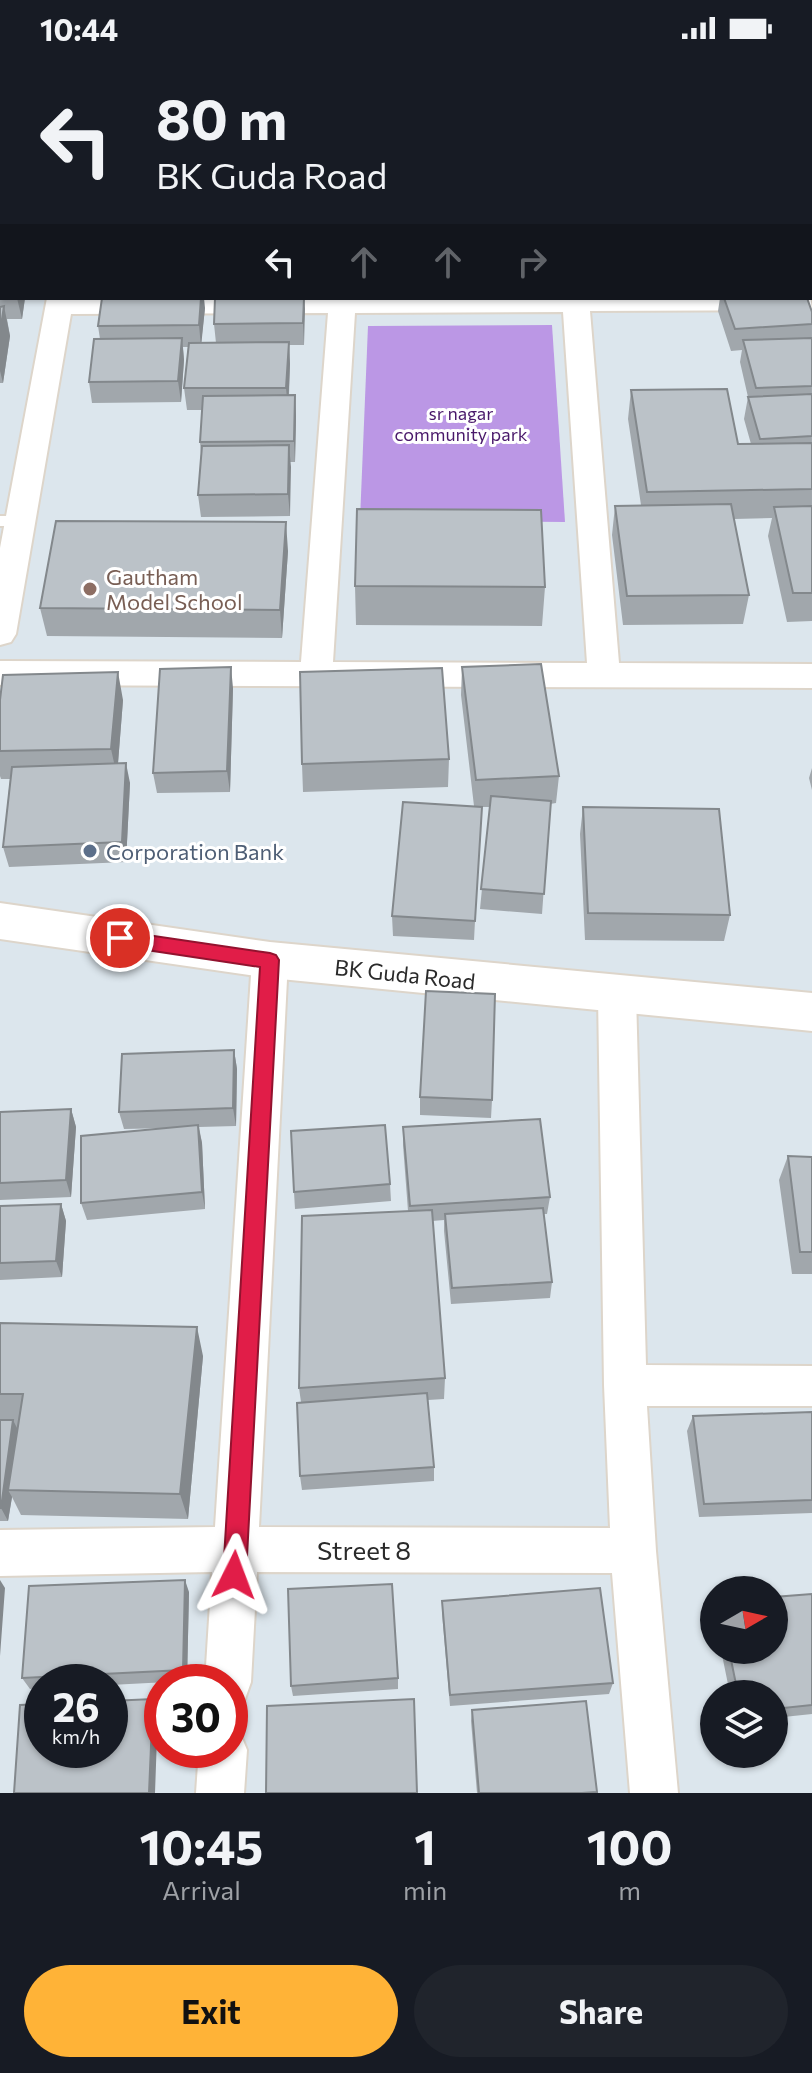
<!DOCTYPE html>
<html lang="en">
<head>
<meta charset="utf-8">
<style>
	:root { --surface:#171b24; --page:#20242c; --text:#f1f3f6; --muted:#9ea1a6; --accent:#ffb337 }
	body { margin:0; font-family:Commissioner,sans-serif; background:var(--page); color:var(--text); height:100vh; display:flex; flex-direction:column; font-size:30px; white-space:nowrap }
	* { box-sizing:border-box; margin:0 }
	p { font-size:26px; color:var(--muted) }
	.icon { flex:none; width:44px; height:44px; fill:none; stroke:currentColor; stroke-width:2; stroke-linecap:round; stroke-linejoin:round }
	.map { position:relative; height:1737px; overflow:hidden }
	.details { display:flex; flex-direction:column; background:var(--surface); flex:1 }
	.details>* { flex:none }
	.banner { position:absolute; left:0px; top:0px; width:812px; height:244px; box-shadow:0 2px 6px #0004; background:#171b24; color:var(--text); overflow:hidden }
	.needle { width:52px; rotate:81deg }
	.fabs { position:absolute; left:700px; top:1520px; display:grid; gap:16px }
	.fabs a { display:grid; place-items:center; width:88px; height:88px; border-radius:50%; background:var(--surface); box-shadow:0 2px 6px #0004; font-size:40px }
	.speed { position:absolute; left:24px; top:1608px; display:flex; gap:16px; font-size:40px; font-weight:700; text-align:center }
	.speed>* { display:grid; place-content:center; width:104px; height:104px; border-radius:50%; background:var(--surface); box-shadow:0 2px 6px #0004; line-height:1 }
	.speed small { font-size:20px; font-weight:400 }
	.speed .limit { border:12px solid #d22; background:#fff; color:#111 }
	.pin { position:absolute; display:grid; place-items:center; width:68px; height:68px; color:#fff; margin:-34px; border:4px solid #fff; border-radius:50%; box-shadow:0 2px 8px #0007 }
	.me { position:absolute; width:88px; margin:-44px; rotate:3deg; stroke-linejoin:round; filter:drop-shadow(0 0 6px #0008) }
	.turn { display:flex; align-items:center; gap:28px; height:168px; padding:0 24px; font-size:36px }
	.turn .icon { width:104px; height:104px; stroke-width:2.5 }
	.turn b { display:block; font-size:56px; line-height:68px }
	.lanes { display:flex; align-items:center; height:76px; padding:0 24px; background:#0003; justify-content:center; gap:40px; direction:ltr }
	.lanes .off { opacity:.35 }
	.eta { display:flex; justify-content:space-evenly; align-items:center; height:136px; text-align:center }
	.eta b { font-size:48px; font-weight:700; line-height:56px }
	.button { display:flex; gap:16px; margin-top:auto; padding:16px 24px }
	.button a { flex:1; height:92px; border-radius:48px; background:var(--accent); color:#111; font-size:32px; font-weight:700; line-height:92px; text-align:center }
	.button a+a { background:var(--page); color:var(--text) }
	.status { display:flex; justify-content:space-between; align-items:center; height:56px; padding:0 40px; background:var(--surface); direction:ltr }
	.status svg { height:22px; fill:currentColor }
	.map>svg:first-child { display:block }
</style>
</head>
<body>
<div class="status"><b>10:44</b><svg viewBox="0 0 49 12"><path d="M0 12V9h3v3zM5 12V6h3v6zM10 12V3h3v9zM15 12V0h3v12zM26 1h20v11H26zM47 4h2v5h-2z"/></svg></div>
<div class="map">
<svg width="812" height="1737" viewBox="0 0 812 1737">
	<rect width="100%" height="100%" fill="#dce6ed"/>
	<!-- green -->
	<path fill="#bb97e5" d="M552,269l13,197 -205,-2 8,-194z"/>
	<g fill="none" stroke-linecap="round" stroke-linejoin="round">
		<defs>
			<path id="lane" d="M0,460h21l8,5 -8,5h-21z"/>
			<path id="street" d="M93,0h24v2h-24z
				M780,0h24l1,2h-24z
				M810,61h2v22h-2z
				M810,238l2,16 -222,1 29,352 193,1v24l-812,-3v-24l301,1 27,-349 -257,1 -55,320 -5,8 -11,3v-97l47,-250h763zM563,256l24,351 -254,-1 22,-349z
				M270,889l13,4 5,11 -29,567 351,1 -6,-143 -6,-390 6,-11 13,-4 13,4 6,11 10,370 166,1v40h-165l9,145 22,242h-48l-18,-220 -355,-1 -6,110 -6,17 -15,6v-23h-25l7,-110 -212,4v-46l215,-3 37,-567 5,-11z
				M230,1673l10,4 7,17 -3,43h-48l3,-43h31z"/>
			<path id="secondary" d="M0,847l270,39 542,51v38l-542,-53 -270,-39z"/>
		</defs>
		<!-- lane casing -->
		<use href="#lane" stroke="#ddd5ca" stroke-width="4"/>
		<!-- street casing -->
		<use href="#street" stroke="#ddd5ca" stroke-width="4"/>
		<!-- secondary casing -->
		<use href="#secondary" stroke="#ddd5ca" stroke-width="4"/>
		<!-- lane -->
		<use href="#lane" fill="#fff" fill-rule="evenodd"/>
		<!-- street -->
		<use href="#street" fill="#fff" fill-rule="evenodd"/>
		<!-- secondary -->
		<use href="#secondary" fill="#fff" fill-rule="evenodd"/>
	</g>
	<!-- wall -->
	<path fill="#a1a7ac" d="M0,0h71l-1,2h-68v54h-2z
		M126,0h49l-1,2h-47z
		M335,0h35v2h-35z
		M536,0h42v2h24h-65z
		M653,0h129l1,2h-130z
		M0,84h2v106h-2z
		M810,156l2,7v45h-2z
		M0,199l2,43h23l-3,21h-15l3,17 -7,47h-3z
		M215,242h89v47h-15l1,19 -1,31h6l1,21 -1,46h-5v54l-89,1 -3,-22 3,-41 -1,-12 2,-32h-15l-3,-22 4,-41h-5l1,13 -3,42 -89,1 -3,-21 11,-43 -2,-13 107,-18 -4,35h15l-2,-19z
		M720,242h87l5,14v309l-25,1 -19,-86 4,-18 -38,1 15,76 -6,29 -120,1 -11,-90 3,-29 26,-1 -13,-86 3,-29 107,54h13l-7,-25 4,-22 -8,-35 2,-12 -11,1 -13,-40z
		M288,495l-6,87 -235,-2 -7,-28z
		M355,530l190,1 -3,39 -186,-1z
		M462,611l97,109 -3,27 -6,1 -8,110 -62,-5 10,-102h-9l-7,133 -81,-4 -1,-20 82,-110 -13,-111z
		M233,632l-3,104 -73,1 -4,-20z
		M0,644h123l-5,63 12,20 -4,79 -117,5 -6,-20 7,-68h-9l-1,-3z
		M449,703l-1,28 -145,5 -1,-28z
		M812,712v22l-3,-12z
		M583,751l147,108 -6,26 -139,-1 -5,-106z
		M234,994l3,19 -1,57 -37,1 3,16 3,66 -118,11 -6,-17 90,-75 -47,1 -5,-17z
		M420,1041l72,3 -1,18 -71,-3z
		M71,1053l5,18 -5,70 -71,3v-88z
		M403,1071l147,70 -3,17h-3l8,68 -2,16 -99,6 -7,-73v-11l-12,1 13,157 -1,21 -16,1 6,67v14l-132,9 -2,-14 1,-74 -2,-14 109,-177 -5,-66z
		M788,1100l24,1v117h-20l-13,-94z
		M390,1128l1,17 -96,8 -1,-17z
		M61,1148l5,17 -4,56 -62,3v-74z
		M0,1267l203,33 -15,163 -167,-4 -9,-18 -4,24h-8z
		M812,1356v101l-113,4 -12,-86 6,-15z
		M189,1536l-2,89 -77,4v-3h-68v6l-12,1 -8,-11z
		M812,1538v120l-38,4v-24h-44l-9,-44h53z
		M442,1545l171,82 -4,11 -159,12 -8,-93z
		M398,1622v11l-105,7 -2,-10z
		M472,1654l125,82 -1,1h-119l-6,-72z"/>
	<!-- shaded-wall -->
	<path fill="#83888c" d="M17,242h8l-3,21z
		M201,242h3l1,10 -4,39 -2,-22z
		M304,242l1,11 -1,36 -1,-22z
		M4,250l6,30 -7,47 -3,-12v-39z
		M182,282l2,22 -3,42 -3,-21z
		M289,286l1,22 -2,45 -2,-21z
		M295,339l1,21 -1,46 -1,-21z
		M289,389l2,22 -1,49 -2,-22z
		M286,466l2,29 -6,87 -2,-28z
		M231,611l2,21 -3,104 -3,-21z
		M118,616l5,28 -6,76 -6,-27z
		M126,707l4,20 -4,79 -4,-20z
		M234,994l3,19 -1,57 -3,-18z
		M71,1053l5,18 -5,70 -5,-17z
		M198,1069l4,18 3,66 -3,-17z
		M61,1148l5,17 -4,56 -6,-16z
		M197,1271l6,29 -15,163 -8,-25z
		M13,1364l7,14 -12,56 4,7 -4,24 -7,-13z
		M0,1524l5,8 -5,68z
		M185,1524l4,12 -2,89 -4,-11z
		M153,1643l5,10 -3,84h-6z"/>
	<!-- building -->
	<path fill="#bbc2c8" stroke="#83888c" stroke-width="2" d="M46,0v2h-44v33h-2v-34z
		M260,0h41l1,2h-42z
		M437,0h47v2h-47z
		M736,0h46l1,2h-46z
		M0,84h2v38h-2z
		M0,131h2v37h-2z
		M810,156l2,7v23h-2z
		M0,199h2v43h-2z
		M102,242h99l-2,27 -101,1z
		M215,242h89l-1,25 -89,1z
		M724,242h83l5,14v12l-77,5z
		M4,250l-4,26v-25z
		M182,282l-4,43 -89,1 5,-43z
		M812,282v48l-56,2 -13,-48z
		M289,286l-3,46h-102l5,-45z
		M727,333l11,55 74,-1v46l-165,3 -16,-102z
		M812,338v42l-52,3 -12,-42z
		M295,339l-1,46 -94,1 3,-46z
		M289,389l-1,49 -90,1 4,-49z
		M731,448l18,91 -122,1 -12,-90z
		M812,450v87h-19l-19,-86z
		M357,453l184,1 4,77 -190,-1z
		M56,465l230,1 -6,88 -240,-2z
		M541,608l18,112 -83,4 -14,-113z
		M231,611l-4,104 -74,2 7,-104z
		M442,612l7,91 -147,5 -2,-92z
		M118,616l-7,77 -111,2v-51l3,-25z
		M126,707l-4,79 -119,5 9,-80z
		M491,740l60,5 -7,93 -63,-5z
		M403,746l79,5 -7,114 -83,-5z
		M583,751l136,2 11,106 -142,-2z
		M426,935l69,3 -3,106 -72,-3z
		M234,994l-1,58 -114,4 3,-58z
		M71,1053l-5,71 -66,3v-71z
		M540,1063l10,78 -140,9 -7,-79z
		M198,1069l4,67 -121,11v-67z
		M385,1069l5,59 -96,8 -3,-61z
		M788,1100l24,1v95h-12z
		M61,1148l-5,57 -56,2v-57z
		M543,1152l9,74 -100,6 -7,-74z
		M432,1154l13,168 -146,10 3,-172z
		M0,1267l197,4 -17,167 -172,-4 15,-96h-23z
		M427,1337l7,74 -134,9 -3,-73z
		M812,1356v88l-108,4 -11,-88z
		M0,1364h13l-12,88h-1z
		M185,1524l-2,90 -161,8 7,-92z
		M392,1528l6,94 -107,8 -3,-97z
		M600,1532l13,95 -163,12 -8,-94z
		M812,1538v111l-38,4v-15h-36l-9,-44h45v-53z
		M153,1643l-4,94h-135l6,-88 22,-1v46h68v-49z
		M414,1643l3,94h-151l1,-87z
		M586,1645l11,91 -15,1h-103l-7,-83z"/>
	<!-- route -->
	<path fill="#e11d48" stroke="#92132f" stroke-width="2" d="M120,875l150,22 6,2 3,5 -33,615 -3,8 -9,4 -8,-4 -3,-8 37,-608 -140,-21 -9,-8z"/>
	<!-- markers -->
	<circle fill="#8d6e63" stroke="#fff" stroke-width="3" cx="90" cy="533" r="8"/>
	<circle fill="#5c6f8a" stroke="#fff" stroke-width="3" cx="90" cy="795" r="8"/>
	<g text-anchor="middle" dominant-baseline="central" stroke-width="6" stroke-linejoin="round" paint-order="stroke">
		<!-- far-park labels -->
		<g font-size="18" fill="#49186a" stroke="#fff">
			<text x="461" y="357">sr nagar<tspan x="461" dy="21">community park</tspan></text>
		</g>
		<!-- education labels -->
		<g font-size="22" fill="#785e54" stroke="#fff" text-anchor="start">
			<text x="106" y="520">Gautham<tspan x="106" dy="25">Model School</tspan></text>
		</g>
		<!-- service labels -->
		<g font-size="22" fill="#4e5e75" stroke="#fff" text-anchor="start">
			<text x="106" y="795">Corporation Bank</text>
		</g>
		<!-- street labels -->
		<g font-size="22" fill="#2a2a2a" stroke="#fff">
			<text transform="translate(405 918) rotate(6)">BK Guda Road</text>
		</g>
		<!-- near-street labels -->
		<g font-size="26" fill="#2a2a2a" stroke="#fff">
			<text x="364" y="1493">Street 8</text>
		</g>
	</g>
</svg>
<div class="fabs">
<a><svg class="needle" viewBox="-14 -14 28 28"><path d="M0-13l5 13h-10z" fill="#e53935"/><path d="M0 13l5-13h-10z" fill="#9ea1a6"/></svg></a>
<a><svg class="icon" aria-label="layers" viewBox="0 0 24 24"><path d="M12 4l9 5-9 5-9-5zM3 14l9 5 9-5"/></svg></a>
</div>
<div class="speed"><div>26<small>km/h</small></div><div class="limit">30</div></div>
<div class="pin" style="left:120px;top:882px;background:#d93025"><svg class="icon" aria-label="arrive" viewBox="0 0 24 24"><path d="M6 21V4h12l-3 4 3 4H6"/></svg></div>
<svg class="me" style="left:234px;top:1519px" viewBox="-20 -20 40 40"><path d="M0-17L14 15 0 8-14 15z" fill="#e11d48" stroke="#fff" stroke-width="4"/></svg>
<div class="banner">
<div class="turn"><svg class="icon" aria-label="left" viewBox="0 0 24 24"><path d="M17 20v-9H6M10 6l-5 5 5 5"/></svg><div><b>80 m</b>BK Guda Road</div></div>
<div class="lanes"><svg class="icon" aria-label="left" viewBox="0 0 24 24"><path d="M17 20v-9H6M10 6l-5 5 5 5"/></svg><svg class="icon off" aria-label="ahead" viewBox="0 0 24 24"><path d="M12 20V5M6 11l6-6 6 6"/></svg><svg class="icon off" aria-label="ahead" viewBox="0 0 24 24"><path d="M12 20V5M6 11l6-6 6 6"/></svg><svg class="icon off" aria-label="right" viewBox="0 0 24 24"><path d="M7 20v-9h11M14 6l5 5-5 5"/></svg></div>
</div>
</div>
<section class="details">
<div class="eta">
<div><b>10:45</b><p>Arrival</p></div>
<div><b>1</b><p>min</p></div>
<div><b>100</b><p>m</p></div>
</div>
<div class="button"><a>Exit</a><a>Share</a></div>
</section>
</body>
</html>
